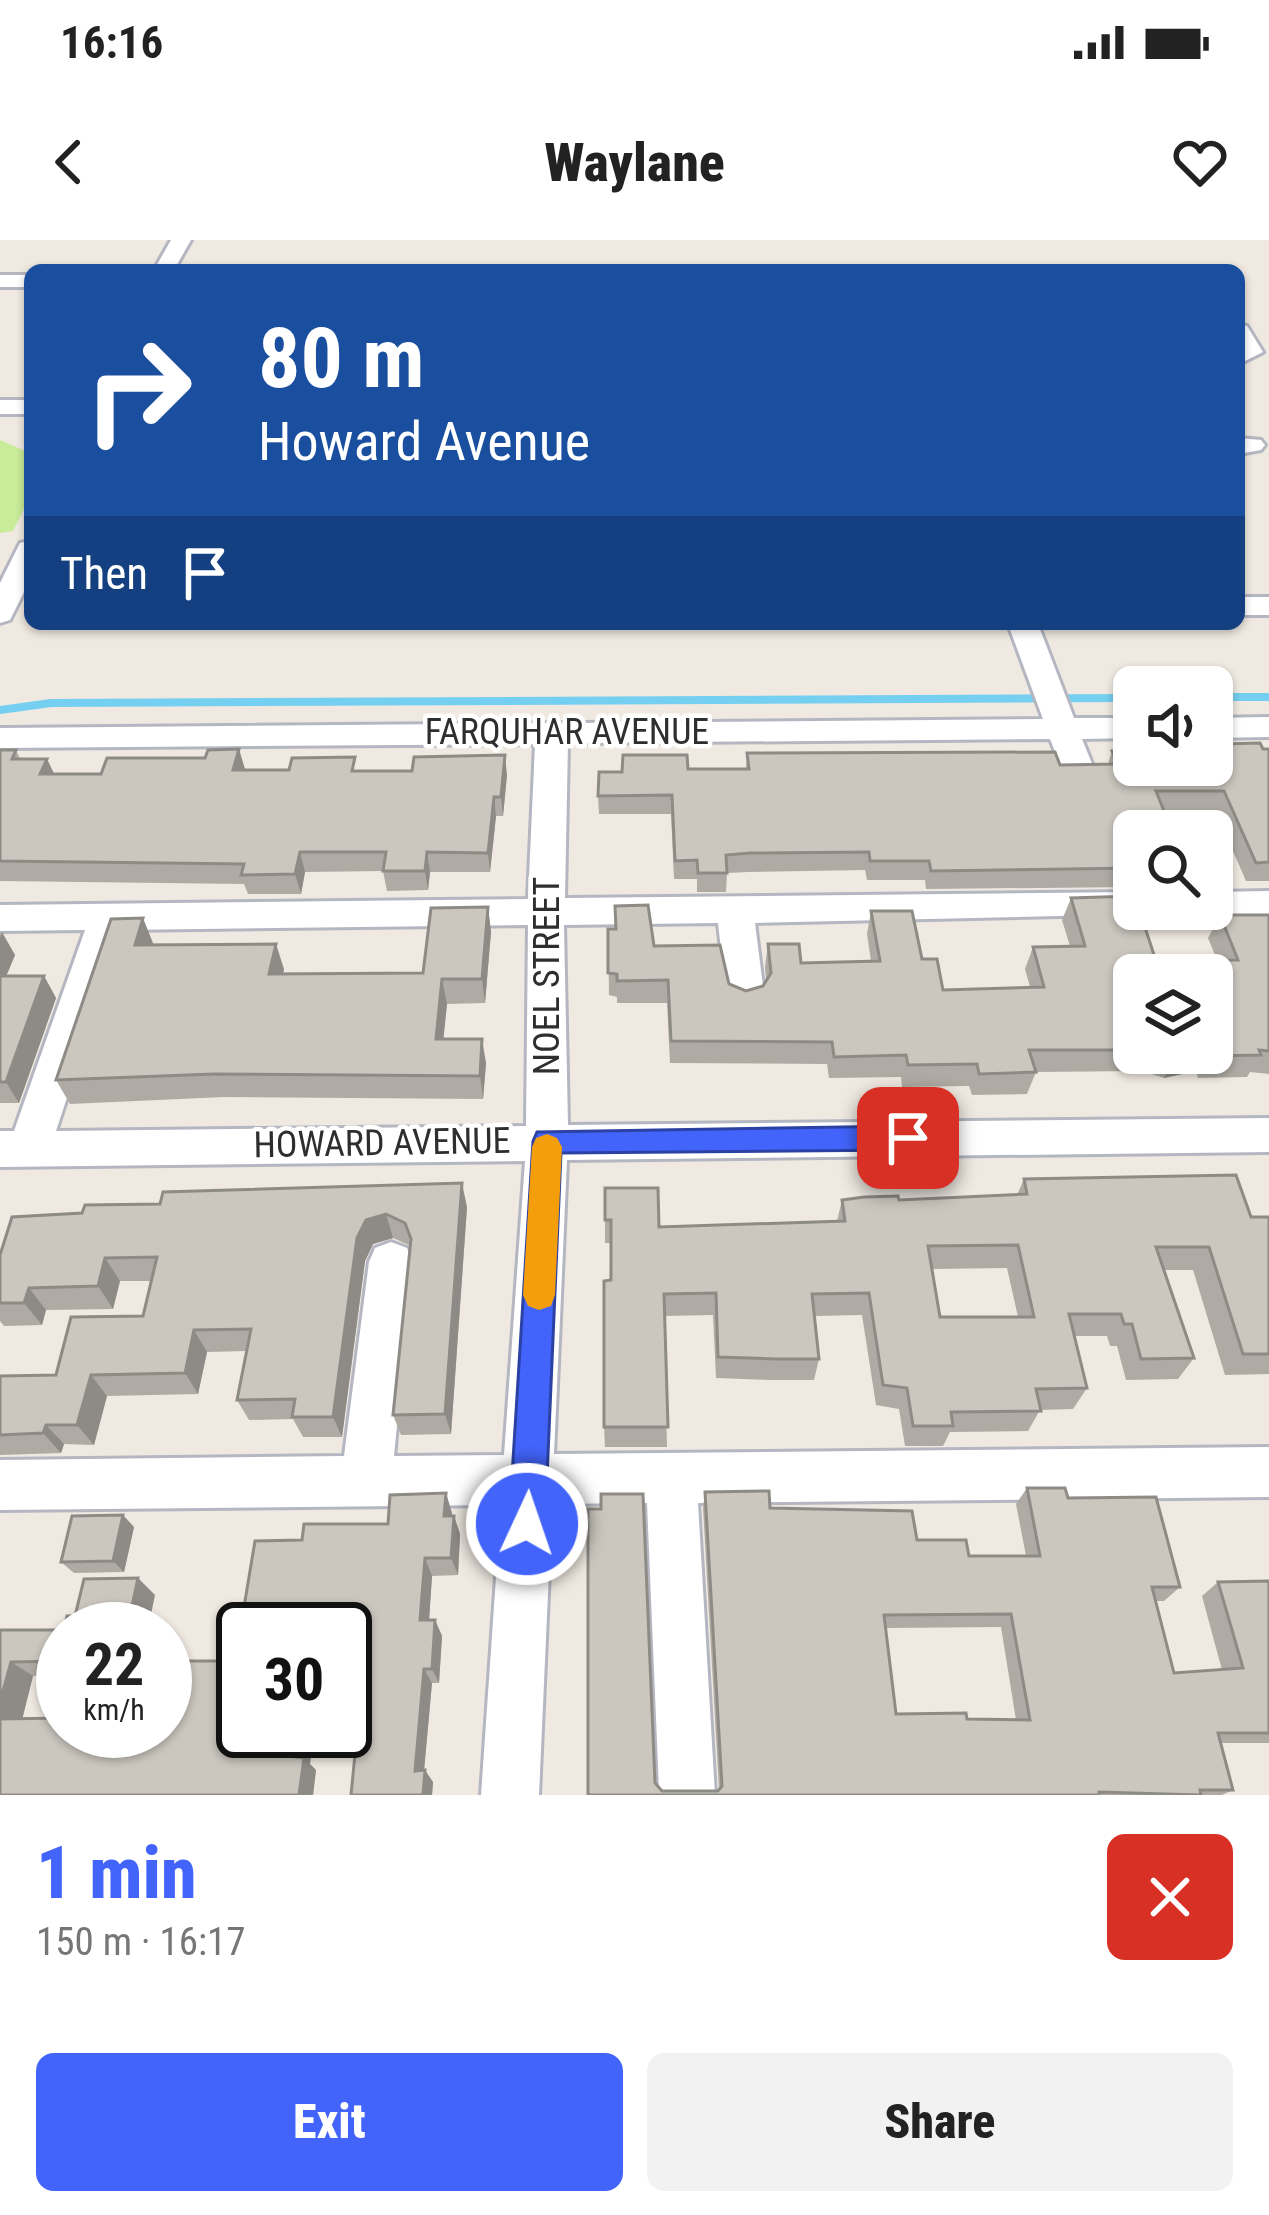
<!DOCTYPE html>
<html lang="en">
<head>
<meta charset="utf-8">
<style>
	:root { --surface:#fff; --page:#f2f2f2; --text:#222; --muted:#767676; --accent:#4264fb }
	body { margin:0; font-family:"Roboto Condensed",sans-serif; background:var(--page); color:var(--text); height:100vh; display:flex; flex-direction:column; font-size:45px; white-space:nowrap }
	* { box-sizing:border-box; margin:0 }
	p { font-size:39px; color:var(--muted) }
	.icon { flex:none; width:66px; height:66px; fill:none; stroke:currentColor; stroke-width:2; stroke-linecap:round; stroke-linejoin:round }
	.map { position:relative; height:1555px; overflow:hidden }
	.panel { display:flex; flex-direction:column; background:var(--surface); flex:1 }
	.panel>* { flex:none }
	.top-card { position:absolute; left:24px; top:24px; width:1221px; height:366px; border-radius:18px; box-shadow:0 3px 9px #0004; background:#1a4fa0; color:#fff; overflow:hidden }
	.fabs { position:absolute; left:1113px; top:426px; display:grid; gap:24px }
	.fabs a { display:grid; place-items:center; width:120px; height:120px; border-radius:18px; background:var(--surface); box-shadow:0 3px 9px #0004; font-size:60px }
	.speed { position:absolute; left:36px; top:1362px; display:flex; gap:24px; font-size:60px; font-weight:700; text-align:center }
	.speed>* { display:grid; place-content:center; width:156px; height:156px; border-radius:50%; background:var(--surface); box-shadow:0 3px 9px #0004; line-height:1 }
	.speed small { font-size:30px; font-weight:400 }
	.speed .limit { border:6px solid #111; border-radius:18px; background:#fff; color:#111 }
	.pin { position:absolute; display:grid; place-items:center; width:102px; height:102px; color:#fff; margin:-51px; border-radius:24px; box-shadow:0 6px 18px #0006 }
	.me { position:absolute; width:132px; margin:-66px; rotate:3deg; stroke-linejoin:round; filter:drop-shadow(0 0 9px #0008) }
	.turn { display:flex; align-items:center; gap:42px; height:252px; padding:0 36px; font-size:54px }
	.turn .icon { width:156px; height:156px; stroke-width:2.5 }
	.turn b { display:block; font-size:84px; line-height:102px }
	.then { display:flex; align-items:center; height:114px; padding:0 36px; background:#0003; gap:24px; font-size:45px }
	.round { display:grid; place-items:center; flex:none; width:126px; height:126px; border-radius:18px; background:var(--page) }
	.summary { display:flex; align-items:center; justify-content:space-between; height:204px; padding:0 36px }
	h1 { font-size:72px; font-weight:800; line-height:90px; color:var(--accent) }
	.action { display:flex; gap:24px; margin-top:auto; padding:24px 36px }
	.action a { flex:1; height:138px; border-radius:18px; background:var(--accent); color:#fff; font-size:48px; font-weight:800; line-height:138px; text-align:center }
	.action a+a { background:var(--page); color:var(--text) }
	.status { display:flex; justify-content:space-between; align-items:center; height:84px; padding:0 60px; background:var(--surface); direction:ltr }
	.status svg { height:33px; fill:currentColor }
	header { display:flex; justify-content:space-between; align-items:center; height:156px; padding:0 36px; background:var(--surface); font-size:54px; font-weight:800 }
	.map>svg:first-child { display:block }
</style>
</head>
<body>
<div class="status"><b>16:16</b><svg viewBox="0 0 49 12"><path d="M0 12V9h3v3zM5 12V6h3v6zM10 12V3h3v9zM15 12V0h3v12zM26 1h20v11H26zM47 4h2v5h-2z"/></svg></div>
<header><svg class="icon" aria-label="back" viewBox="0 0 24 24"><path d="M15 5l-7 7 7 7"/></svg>Waylane<svg class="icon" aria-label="heart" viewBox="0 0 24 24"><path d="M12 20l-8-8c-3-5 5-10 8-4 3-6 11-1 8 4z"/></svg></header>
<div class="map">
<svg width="1269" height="1555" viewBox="0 0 1269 1555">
	<rect width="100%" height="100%" fill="#efe9e1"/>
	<!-- pitch -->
	<path fill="#c9ec9a" d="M0,200l30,13v44l-17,34 -13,2z"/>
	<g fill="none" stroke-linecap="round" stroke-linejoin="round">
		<!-- stream -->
		<path stroke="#75cff0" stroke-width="8" d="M1212,457h57
			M0,470l51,-7 1083,-5"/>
		<defs>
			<path id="minor" d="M171,0h20l-17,30h-20z
				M0,35h30v12h-30z
				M1239,84l8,2 16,26 -24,12z
				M0,160h30v14h-30z
				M1239,198l22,2 4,5 -4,5 -22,4z
				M30,301v39l-20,40 -10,3v-40l20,-40z
				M1239,357h30v18h-30z
				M1008,384h30l36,94h60v20l-52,1 13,32 -5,8h-24l-16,-40 -482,4 -3,155 569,-6v17h16l-3,5 -392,9 9,71 -5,10 -14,5 -14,-5 -5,-10 -8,-71 -154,2 4,200 701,-7v34l-702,8 -13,294 715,-7v50l-571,6 17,292h-54l-2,-5 -12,-287 -95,1 -13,291h-58l20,-290 -501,5v-50l344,-4 25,-194 6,-14 16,-6 16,6 6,14 -19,194 110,-1 21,-294 -525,6v-36h14l71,-201 -85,1v-26l528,-6 7,-155 -535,4v-20l1043,-9zM528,685l-2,201 -470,5 66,-201z
				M1269,477v20l-57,1v-20z
				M1269,651v26l-57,1 -16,-9h16v-17z"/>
		</defs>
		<!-- minor casing -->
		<use href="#minor" stroke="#b4b7c1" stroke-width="6"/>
		<!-- minor -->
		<use href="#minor" fill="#fff" fill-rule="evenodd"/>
	</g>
	<!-- wall -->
	<path fill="#afaba4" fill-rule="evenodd" d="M1221,504l48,5v132h-23l-31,-71h-52l-29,21v56l-208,2 -1,-9h-58l-2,-10 -117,2 -21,1 -1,19h-29v-13h-23l-3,-65h-72l-1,-18 90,-27h58l1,-16 313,12 48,-1 4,-13 106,-1z
		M0,510h16l4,9h27l7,15 190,-4 263,5 -4,41h-7l-6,56h-60l-2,18 -41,1 -4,-20 -78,1 -4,22h-53l-4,-10 -244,-3z
		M1071,658l85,63 61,-1 -9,-22 12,-23h49v159l-19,-2 -3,5 -49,1 -2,-7 -32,7 -22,-7 -106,1 -9,22 -55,1 -3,-9 -67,1 -1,-10 -72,1 -2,-14 -157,-1 -3,-60h-50v-6l-8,-2 -1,-66 46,17 92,45 17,-5 3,-6 -1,-13 3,-23 33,19 70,-2 -4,-27 4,-23 51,48 21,31 87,-3 -5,-18 8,-22 37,-1 -8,-26zM1134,735l78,78h-78z
		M488,667l3,25 -6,71 -38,1 -4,35 43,24 -3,36 -259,-2 -154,7 -14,-24 97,-137v2l131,24 -1,5 140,-1z
		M0,692l15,23 -9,21h38l12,22 -37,105h-19z
		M1024,939l227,38h18v157l-44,1 -32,-105h-29l30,88 -16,21 -52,1 -9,-34h-7l-3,-10h-33l13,52 -14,21 -33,1 -12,21 -78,1 -7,14h-38l-6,-37 -23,-4 -14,-90 -48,1 5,43 -5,21h-43l-55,-2 -3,-63 -49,1 3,131h-62l-1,-20 7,-184h-6v-55l54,39 178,-6 5,-21h57l118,-5zM1007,1028l11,49h-78l-8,-48z
		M467,967l-16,227 -50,1 -8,-20 18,-169 -18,-8 -20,6 -8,17 -23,176h-39l-10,-18 -44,1 -12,-20 9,-49 -39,1 -9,42 -91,2 -13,49 -30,-1 -3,9 -61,2v-79l56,-1 87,-59 9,-35h-32l-7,28 -67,1 -4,15 -38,1 -4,-5v-66l12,-38z
		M1027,1248l41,10 112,89 -16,14h-8l18,72 48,-3 -20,-74 16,-14 51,-1v162h-48l12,47 -11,5h-634l67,-12 7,8h56l1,-2 -16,-281 2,-16 212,48 52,16h57l-10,-52zM1001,1387l15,93 -49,-1 -71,-5 -10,-86z
		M446,1253l6,23h2l6,18 -2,41 -26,1 -3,44h6l7,16 -3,47h-7l-8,87 9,12 -1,13h-81l14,-148h-20v-18h-102v102h71l-4,33 6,6 -3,25h-313v-165h63v46h-30l-11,43 41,-1v13h102v-70h70l20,-120 47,-1 2,-16h84l2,-29z
		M134,1287l-10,45 -50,1 -13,-11z"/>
	<!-- shaded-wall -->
	<path fill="#8e8b86" d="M239,509l6,20 -6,21 -6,-20z
		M505,515l2,20 -4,41 -2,-19z
		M47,519l9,19 -16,-4z
		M494,557l2,19 -6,56 -2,-19z
		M300,612l5,20 -4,22 -6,-20z
		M427,612l3,20 -2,18 -3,-19z
		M488,667l3,25 -6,71 -3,-24z
		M143,678l10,25 -7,27 -11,-25z
		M2,692l13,23 -15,36v-53z
		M276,704l8,25 -7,29 -8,-24z
		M44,736l12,22 -37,105 -13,-21z
		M442,739l5,25 -6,59 -5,-24z
		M482,799l4,24 -3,36 -3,-23z
		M1191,813h15l-10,18 -32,7 11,-22z
		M462,943l5,24 -16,227 -6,-20z
		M386,974l7,24 -20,6 -8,17 -23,176 -9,-20 24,-179 9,-18z
		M105,1018l15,23 -7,28 -15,-23z
		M29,1048l17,22 -4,15 -18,-22z
		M194,1090l13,22 -9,42 -13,-21z
		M91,1135l16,21 -13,49 -17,-20z
		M46,1185l18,19 -3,9 -18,-20z
		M446,1253l6,20 -2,22 -6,-19z
		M123,1275l11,12 -10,45 -11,-11z
		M454,1276l6,18 -2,41 -7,-17z
		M425,1318l7,18 -4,60 -8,-16z
		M138,1338l17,17 -7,34h-21z
		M435,1380l7,16 -3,47 -7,-14z
		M11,1422l22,14 -14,56 -19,-10v-20z
		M424,1429l8,14 -9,99 -8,-11z
		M300,1491h14l-4,33 6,6 -3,25h-14l-3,-38z
		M425,1530l8,12 -1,13h-9z"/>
	<!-- building -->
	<path fill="#cbc7bf" stroke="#8e8b86" stroke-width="3" fill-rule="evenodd" d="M1260,503l3,6h6v113l-13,1 -32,-72h-68l16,40h-38v37l-203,3 -2,-10h-59l-1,-9 -119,1 -24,2 1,18h-29l-1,-13 -22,1 -3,-66 -74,1 1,-24h23l1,-17h64l1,14h61l-2,-16 308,-1 5,13 57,-1 -5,-13h22v14h78v-15h12l-3,-6z
		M239,509l-6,21h56l3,-12 63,-1 -3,14h60l2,-14 91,-2 -4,42h-7l-6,56 -61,-1 -2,19h-42l3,-19h-86l-5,22 -54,1 3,-11 -244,-3v-111h16l-4,9h35l-7,15h61l6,-16h98l3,-8z
		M1134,656v13h5l17,52 82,-1 -18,-45h49v136l-10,-1 2,5 -50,1 1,-81h-78v75h-105l7,22 -57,2 -2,-10 -69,1 -2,-10 -72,2 -2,-15 -161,-1 -3,-61 -51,1v-7l-9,-1v-44h8l-1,-23 33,-1 6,41 66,-1 9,39 17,7 17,-5 8,-13 -3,-29h31l2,19 79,-2 -9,-50h41l10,48h15l6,31 101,-3 -11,-40 52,-1 -14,-48z
		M488,667l-6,72h-40l-6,60h46l-2,37 -266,-2 -158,6 55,-161 32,-1 -8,27 141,-1 -7,30 154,-1 8,-65z
		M0,736h44l-38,106h-6z
		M1236,935l15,42h18v137h-26l-34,-107h-53l38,111 -53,1 -9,-35h-8l-3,-10h-52l18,74 -51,1 5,22 -90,1 2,14h-40l-6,-38 -24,-3 -14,-92 -57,1 7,65h-44l-57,-2 -2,-64 -52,1 4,133h-64v-146l7,-1v-60h-6v-32h53l1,39 186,-6 -3,-21 22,-3 34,-1 1,4 128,-6 -3,-15zM1018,1005l16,72h-94l-12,-71z
		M462,943l-17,231 -52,1 18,-176 -6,-16 -19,-9 -20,6 -9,18 -24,179h-41l3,-18 -58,1 14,-71 -57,1 -9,43 -94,2 -14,50h-31l-3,8 -43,2v-59l56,-1 15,-58 72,-1 14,-59 -52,1 -7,28 -69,2 -5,15h-24v-48l12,-38 70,-4 3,-8 75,-1 3,-12z
		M1027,1248h38l3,10 88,-1 24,90h-28l22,86 69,-5 -25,-86 51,-1v152h-51l15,57h-33l1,5 -102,-3v3h-511v-286h13v-15h42l12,289 7,8h56l4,-5 -17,-294 64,-1 1,17 142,3 5,29h49l3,16h71zM1011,1374l19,106 -63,-1 -1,-6 -70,1 -12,-99z
		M446,1253l-2,23h10l-3,42h-26l-5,62h15l-3,49h-8l-9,102 10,-1 -2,25h-72l16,-163h-22v-3h-102v102h57l-4,26 8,1 -5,37h-299v-76l63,-1v13h102v-70h70l20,-120 47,-1 2,-16h84l2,-29z
		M123,1275l-10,46 -52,1 11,-46z
		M138,1338l-11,51h-63l3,-13h8l9,-37z
		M0,1390h63v31l-52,1 -11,40z"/>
	<!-- route -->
	<path fill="#4264fb" stroke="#2b41a3" stroke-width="3" d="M908,886l10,3 5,9 -5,9 -10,3 -347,3 -16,371 -5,12 -13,6 -13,-6 -5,-12 24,-383 4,-9z"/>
	<!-- slow -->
	<path fill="#f59e0b" d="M547,894l10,4 5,9 -7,148 -4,11 -12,4 -11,-4 -5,-11 9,-148 4,-9z"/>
	<g text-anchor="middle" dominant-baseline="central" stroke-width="9" stroke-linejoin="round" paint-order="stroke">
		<!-- street labels -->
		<g font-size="36" fill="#2e2e2e" stroke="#fff">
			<text x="567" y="492">FARQUHAR AVENUE</text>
			<text transform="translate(547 736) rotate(-90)">NOEL STREET</text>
			<text transform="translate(382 903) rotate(-1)">HOWARD AVENUE</text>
		</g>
	</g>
</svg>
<div class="fabs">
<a><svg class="icon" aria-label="sound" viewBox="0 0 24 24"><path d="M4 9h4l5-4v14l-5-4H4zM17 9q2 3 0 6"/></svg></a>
<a><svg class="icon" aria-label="search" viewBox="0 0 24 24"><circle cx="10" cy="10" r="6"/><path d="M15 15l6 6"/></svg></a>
<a><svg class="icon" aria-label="layers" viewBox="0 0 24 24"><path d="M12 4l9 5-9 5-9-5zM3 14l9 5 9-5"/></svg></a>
</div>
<div class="speed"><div>22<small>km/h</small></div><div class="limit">30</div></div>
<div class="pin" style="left:908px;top:898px;background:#d93025"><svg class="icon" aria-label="arrive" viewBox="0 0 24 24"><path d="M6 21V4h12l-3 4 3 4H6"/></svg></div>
<svg class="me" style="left:527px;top:1284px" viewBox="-20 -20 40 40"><circle r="17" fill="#4264fb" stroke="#fff" stroke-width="3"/><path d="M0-11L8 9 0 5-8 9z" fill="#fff"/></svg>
<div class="top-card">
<div class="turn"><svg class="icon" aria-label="right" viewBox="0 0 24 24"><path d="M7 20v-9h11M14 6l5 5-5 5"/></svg><div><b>80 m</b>Howard Avenue</div></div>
<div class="then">Then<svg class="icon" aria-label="arrive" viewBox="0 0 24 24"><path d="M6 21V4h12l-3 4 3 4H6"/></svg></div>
</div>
</div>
<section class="panel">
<div class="summary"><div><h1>1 min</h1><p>150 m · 16:17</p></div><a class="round" style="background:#d93025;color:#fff"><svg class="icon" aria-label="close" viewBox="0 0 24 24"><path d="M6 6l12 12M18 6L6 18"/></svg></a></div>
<div class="action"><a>Exit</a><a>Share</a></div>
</section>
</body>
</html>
